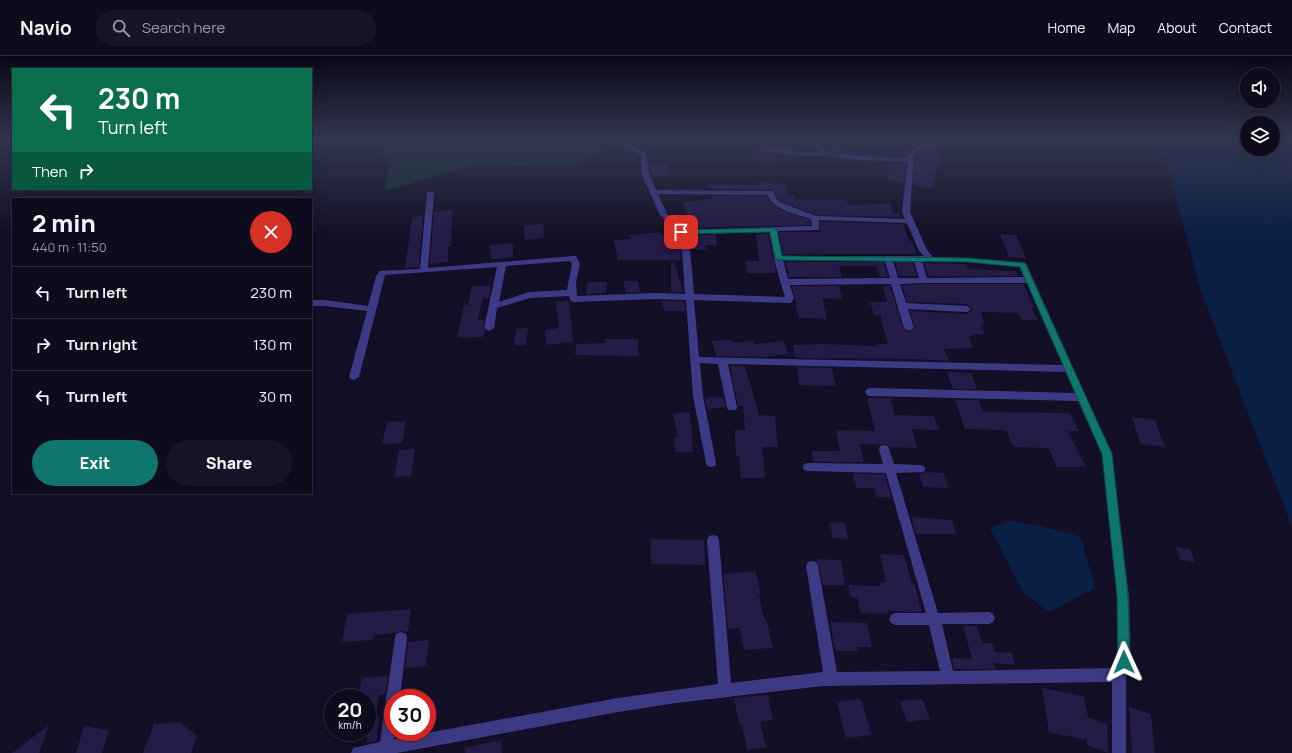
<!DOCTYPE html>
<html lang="en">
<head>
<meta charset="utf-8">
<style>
	:root { --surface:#0e0b1c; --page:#171425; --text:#f1f3f6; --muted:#9b9ba3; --line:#2e2b3b; --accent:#0f766e }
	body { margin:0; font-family:Manrope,sans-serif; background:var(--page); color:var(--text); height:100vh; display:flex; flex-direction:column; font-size:15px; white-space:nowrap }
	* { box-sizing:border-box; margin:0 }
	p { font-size:13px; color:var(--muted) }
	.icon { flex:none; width:22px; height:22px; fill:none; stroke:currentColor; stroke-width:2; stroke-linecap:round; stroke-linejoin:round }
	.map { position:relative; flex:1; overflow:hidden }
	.panel { position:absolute; left:12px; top:142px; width:300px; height:296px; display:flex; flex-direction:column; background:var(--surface); border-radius:0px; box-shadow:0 4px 16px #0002,0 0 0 1px var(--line) }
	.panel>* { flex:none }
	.hud { position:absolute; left:12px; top:12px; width:300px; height:122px; border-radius:0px; box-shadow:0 4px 16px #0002,0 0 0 1px var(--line); background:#0b6e4f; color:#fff; overflow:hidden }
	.fabs { position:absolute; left:1240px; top:12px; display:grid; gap:8px }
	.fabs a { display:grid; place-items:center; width:40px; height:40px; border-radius:50%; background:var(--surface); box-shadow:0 4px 16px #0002,0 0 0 1px var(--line); font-size:20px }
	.speed { position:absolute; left:324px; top:633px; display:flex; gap:8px; font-size:20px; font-weight:700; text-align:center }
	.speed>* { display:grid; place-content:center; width:52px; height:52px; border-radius:50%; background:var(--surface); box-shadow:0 4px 16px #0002,0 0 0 1px var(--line); line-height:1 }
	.speed small { font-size:10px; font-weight:400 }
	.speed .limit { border:6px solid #d22; background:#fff; color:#111 }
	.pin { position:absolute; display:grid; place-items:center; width:34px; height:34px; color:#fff; margin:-17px; border-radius:8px; box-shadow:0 2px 6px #0006 }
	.me { position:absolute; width:44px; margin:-22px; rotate:359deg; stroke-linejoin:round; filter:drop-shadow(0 0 3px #0008) }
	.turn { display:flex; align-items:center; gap:14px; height:84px; padding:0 20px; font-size:18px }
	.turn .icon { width:52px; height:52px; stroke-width:2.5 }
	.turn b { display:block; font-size:28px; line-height:34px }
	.then { display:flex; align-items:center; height:38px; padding:0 20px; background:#0003; gap:8px; font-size:15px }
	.round { display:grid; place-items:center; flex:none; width:42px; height:42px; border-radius:21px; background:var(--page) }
	.headline { display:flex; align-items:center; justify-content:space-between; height:68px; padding:0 20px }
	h1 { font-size:24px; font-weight:800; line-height:30px }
	.primary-button { display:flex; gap:8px; margin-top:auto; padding:8px 20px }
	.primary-button a { flex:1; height:46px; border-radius:24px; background:var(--accent); color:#fff; font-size:16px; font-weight:800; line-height:46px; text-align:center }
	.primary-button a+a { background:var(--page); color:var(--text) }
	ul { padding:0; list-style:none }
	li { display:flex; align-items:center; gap:12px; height:52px; padding:0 20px; border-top:1px solid var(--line) }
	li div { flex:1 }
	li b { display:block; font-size:15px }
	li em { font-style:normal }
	header { display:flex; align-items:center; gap:24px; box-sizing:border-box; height:56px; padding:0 20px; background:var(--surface); border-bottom:1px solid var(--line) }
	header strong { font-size:19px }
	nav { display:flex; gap:22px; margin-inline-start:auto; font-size:14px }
	.search { width:280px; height:36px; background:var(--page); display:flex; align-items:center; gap:10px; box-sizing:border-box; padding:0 14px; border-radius:22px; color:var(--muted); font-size:15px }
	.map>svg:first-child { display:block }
</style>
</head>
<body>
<header>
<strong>Navio</strong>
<div class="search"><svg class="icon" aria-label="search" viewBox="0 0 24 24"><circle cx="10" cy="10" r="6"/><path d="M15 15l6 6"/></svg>Search here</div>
<nav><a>Home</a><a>Map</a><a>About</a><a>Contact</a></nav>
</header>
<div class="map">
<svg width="1292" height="697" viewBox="0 0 1292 697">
	<rect width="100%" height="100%" fill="#130f26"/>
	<!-- green -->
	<path fill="#12302f" d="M386,83h200l20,9 -33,17 -108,2 -80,24 4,-28 -6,-9z"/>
	<!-- water -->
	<path fill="#0a1f44" d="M1160,83h87v10h26v-10h19v388l-91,-236z
		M1010,465l32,5 39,11 14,51 -46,24 -26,-20 -33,-64z"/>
	<!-- building -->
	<path fill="#241b47" d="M757,83h21l-3,8 -13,-1 -4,3 4,3 12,2 -2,7 -20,-2z
		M819,83l26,3 -1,11 -17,-2z
		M903,83h40l-28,8 -9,9h-13v-4l13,1z
		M954,86l1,3 -16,3v13l-7,28 -19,-4 2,-28 5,-6z
		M889,107h17l-2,20 -16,-3z
		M667,108l4,12 -19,1 -3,-12z
		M759,126l27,2 1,11h7v4l31,1 20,-1 5,7 40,-3 3,9 2,2h4l1,3 -84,-2 -33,-13 -5,-3 -5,-9 -64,-1 -1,-4 21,-1 30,2z
		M711,140h55l4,6 10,8 30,10v5l-127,3 -2,-4h9l-7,-22 29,-3z
		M452,154l-1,37h-3v15l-18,2 4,-52z
		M423,160l-4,51 -14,1 7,-51z
		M820,166l83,2 6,17h3l5,13h-134l-4,-22h40l1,-2z
		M543,168l1,14 -19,2 -1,-15z
		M649,177h12l1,2 14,-2 4,5 1,22h-63l-4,-20 17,-1 -1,-4z
		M756,178h12l8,39h-29l-1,-12h13z
		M1000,178l16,1 10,23 -17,-1z
		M690,179h26l1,10h-12l1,5h-14z
		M513,187v14l-22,2 -1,-14z
		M671,206h3l9,30h-12z
		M785,206h99l4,15h-8l-3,-11h-38l3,11h-53z
		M895,206h18l4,14h-18z
		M924,207l42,1 3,5 47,2 2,5h-90z
		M623,225h15l2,11 -14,1z
		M587,226h20l-1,11 -20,1z
		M927,228h96l11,23h-3l7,13h-16l-4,-7 -37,-1 3,13h-3l4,9h-13l1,2h-5l5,12 -29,1 5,12 -35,-2 -119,-1 -2,-13 31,-1 53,2 -1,-2h12l-8,-29h-6l-4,-13h17l-4,-16h7l13,42 5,4 7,-3 -5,-18 57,3 5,-4v-2l-5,-4 -60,-2 -5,-17z
		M472,230h19l-2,12h-6l-5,22h6l-1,8 2,2 -2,7 -26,1 7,-33h4z
		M792,230h47l3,13 -20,-1 5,21 -28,-1z
		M569,245l4,41 -27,3 -1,-15 14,-2 -3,-26z
		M661,245h24v10h-21z
		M528,272l-2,17h-12l2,-16z
		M606,283h32v17l-63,-1 1,-11 30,-1z
		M732,284l1,3 20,-2 1,3 30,-3 5,13 -26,3 -47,-1 -4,-15z
		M730,310h15l14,49 16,1 3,31h-16l3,31h-24l-2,-22h-3l-1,-16v-10h10l-2,-24h-5z
		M797,311l35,1 4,18 -37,-1z
		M947,316l24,1 6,16h-24z
		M723,341l3,10 -19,2 -2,-11z
		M867,342h23l5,17 39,1 5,14 -27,-1 5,19 -27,-1 -2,-2 -4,-1h-24l4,18h-51l-1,-11h28l-4,-21 39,1z
		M955,344h23l5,12 87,1 9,18h-11l18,36h-29l-9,-19 -35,-1 -7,-17 -41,-1z
		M690,356l3,40h-18l-1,-15h4l-5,-23z
		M1132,361l23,3 10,27 -24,-3z
		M406,365l-4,22 -20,1 5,-22z
		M415,393l-4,27 -17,1 5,-27z
		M925,416l19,1 4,15 -25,-1 -4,-13z
		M853,418h32l6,23h-15l-2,-9h-18z
		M911,461l41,3 4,14h-40z
		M830,466l15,1 3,16 -16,-1z
		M651,483l53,1 1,25 -54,-1z
		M1176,491l14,2 5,14 -15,-3z
		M880,498l24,1 8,28h2l8,29 -35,-1 1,3 -28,-1 -2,-15 -8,-1 -2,-12 32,1 -1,-4h7z
		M815,503l26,1 4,25h-22l-4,-19z
		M756,515l5,24h-2l5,23h2l7,30 -29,2 -4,-22 -12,1 -5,-55z
		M411,553l-3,23 -8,-1 -5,2 -21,2 -1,5 -31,2 5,-28z
		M830,566l37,1 5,24h-15v4h-22z
		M963,570h14l5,17h10l3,9 17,1 3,12 -22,-2 2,6h-41l-2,-11 20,1z
		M429,584l-3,26 -21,2 3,-26z
		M388,620l-3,19h-6l-4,23 5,-1 -4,24 -9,2v-45h-9l4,-20z
		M1042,632l42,8 4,21 19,7 1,29 -21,-8v-5l-38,-8z
		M768,639l5,25 -13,2 6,25 -19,3 -5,-26h-3l-5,-26z
		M861,643l11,36 -26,3 -9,-36z
		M922,643l8,20 -23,3 -7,-21z
		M1129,651l22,7 4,39h-23z
		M180,666l17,14 -6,17h-48l11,-29z
		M49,669l-10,28h-27z
		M84,670l25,4 -7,23h-26z
		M501,684l1,13h-37v-5z"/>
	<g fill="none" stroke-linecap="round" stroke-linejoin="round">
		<!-- minor -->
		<path fill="#3d3a85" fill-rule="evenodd" d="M610,83h8l28,14 3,20 7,17 114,1h3l4,9 5,3 34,13 89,3 -3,-7 4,-2 4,2 17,38 6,7 35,1 58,5 86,191 17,142 2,66 -5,13v78h-14v-71l-289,4 -147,17 -58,9 -221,41h-46l2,-5 27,-6 15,-104 1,-4 5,-2 5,2 1,4 -7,60h-7l1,41 224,-41 100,-14 -11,-144 2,-4 4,-1 4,1 2,4 12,143 92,-11 -17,-106 2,-4 4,-1 4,1 2,4 19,106 103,-1 -11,-46h-34l-4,-2 -2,-4 2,-4 4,-2h31l-40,-140 -78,-2 -4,-1 -1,-3 1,-3 4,-1 75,1 -4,-15 1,-3 4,-1 4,1 6,18 26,1 4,1 1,3 -1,3 -28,1 42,140 51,-1 4,2 2,4 -2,4 -4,2h-47l11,47 162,-3 2,-6v-66l-15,-142 -24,-53 -208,-5 -3,-1 -2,-3 2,-3 3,-1 205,5 -9,-21 -338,-8 9,43 -1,3h-8l-1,-3 -9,-43 -18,-1 3,33 13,67 -1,3 -4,1 -4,-1 -1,-3 -13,-67 -7,-96 -31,-1 -81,3 -3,-1 -2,-5 -39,2 -33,10 -3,20 -5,3 -5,-3 13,-61 -112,8 -26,102 -5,3 -3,-1 -2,-2 18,-66 -42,-5h-14v-6h14l43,6 8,-30 4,-5 40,-2 7,-77h6l1,2 -6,74 145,-12h3l4,8 -4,18 1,14 78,-3 30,1 -4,-57 -21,-22 -19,-42v-18zM658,138l109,1c8,16 29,19 44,24l1,7 -130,4 -15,-16zM819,164l88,3 12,28 5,5h-142l-5,-25 42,-1zM769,176l7,35 9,30 -91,-3 -5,-57 -2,-3zM783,204l102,1 5,17 -102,1zM570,205l2,3 -5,26 -38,2 -30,10 7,-36zM893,205h21l5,17h-21zM922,205l46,1 52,5 4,10 -97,1zM927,227h100l36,82 -364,-8 -5,-57 95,3 3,-1 2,-4 -4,-13 101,-1 13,44 5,3 5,-3 -6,-19 59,3 4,-3 -4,-3 -61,-3 -6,-19z
			M811,83h6l9,13 34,4 50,2 3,2 -3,2 -50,-2 -36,-4h-23l-39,-5 -3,-2 3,-2 39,5h18z"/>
		<!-- tertiary -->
		<path fill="#3d3a85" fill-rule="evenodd" d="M948,83h11l-40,11 -5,6 -4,56 -1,2h-6l-1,-2 6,-56 7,-8z"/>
	</g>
	<!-- sky -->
	<linearGradient id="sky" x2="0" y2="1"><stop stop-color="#0a0815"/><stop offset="0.46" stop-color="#333752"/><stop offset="1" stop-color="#333752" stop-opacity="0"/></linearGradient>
	<rect width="1292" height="181" fill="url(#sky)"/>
	<!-- route -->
	<path fill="#0f766e" stroke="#0a4d48" d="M773,172l4,2 5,26 186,2 57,5 87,191 16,142 2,66 -2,4 -4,2 -5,-2 -1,-4 -1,-66 -15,-142 -82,-187 -52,-5 -189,-2 -4,-2 -5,-26 -89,2 -4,-2 4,-2z"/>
</svg>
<div class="fabs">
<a><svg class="icon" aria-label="sound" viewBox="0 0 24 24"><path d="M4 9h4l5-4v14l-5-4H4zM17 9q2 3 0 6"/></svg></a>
<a><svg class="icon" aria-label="layers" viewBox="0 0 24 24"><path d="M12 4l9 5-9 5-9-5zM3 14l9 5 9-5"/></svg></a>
</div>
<div class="speed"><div>20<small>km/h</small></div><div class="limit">30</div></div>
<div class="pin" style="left:681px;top:176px;background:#d93025"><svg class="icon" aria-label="arrive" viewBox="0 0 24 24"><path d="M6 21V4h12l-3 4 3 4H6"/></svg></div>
<svg class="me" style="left:1124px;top:606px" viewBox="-20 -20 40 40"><path d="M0-17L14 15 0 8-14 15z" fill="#0f766e" stroke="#fff" stroke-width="4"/></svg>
<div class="hud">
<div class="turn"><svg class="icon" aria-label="left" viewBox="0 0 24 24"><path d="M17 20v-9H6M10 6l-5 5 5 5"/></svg><div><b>230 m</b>Turn left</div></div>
<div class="then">Then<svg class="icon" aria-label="right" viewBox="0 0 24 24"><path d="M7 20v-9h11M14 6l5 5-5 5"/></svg></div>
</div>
<section class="panel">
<div class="headline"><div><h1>2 min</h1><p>440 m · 11:50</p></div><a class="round" style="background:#d93025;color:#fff"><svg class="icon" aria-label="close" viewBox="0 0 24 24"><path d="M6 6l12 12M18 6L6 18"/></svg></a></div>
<ul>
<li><svg class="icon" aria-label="left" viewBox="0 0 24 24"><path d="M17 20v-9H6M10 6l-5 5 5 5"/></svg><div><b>Turn left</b></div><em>230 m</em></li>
<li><svg class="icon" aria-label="right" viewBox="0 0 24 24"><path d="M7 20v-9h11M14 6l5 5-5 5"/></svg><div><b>Turn right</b></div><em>130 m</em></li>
<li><svg class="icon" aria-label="left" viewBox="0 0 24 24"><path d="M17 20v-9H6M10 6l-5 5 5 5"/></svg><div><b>Turn left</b></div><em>30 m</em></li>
</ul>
<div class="primary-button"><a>Exit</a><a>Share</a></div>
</section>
</div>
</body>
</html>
